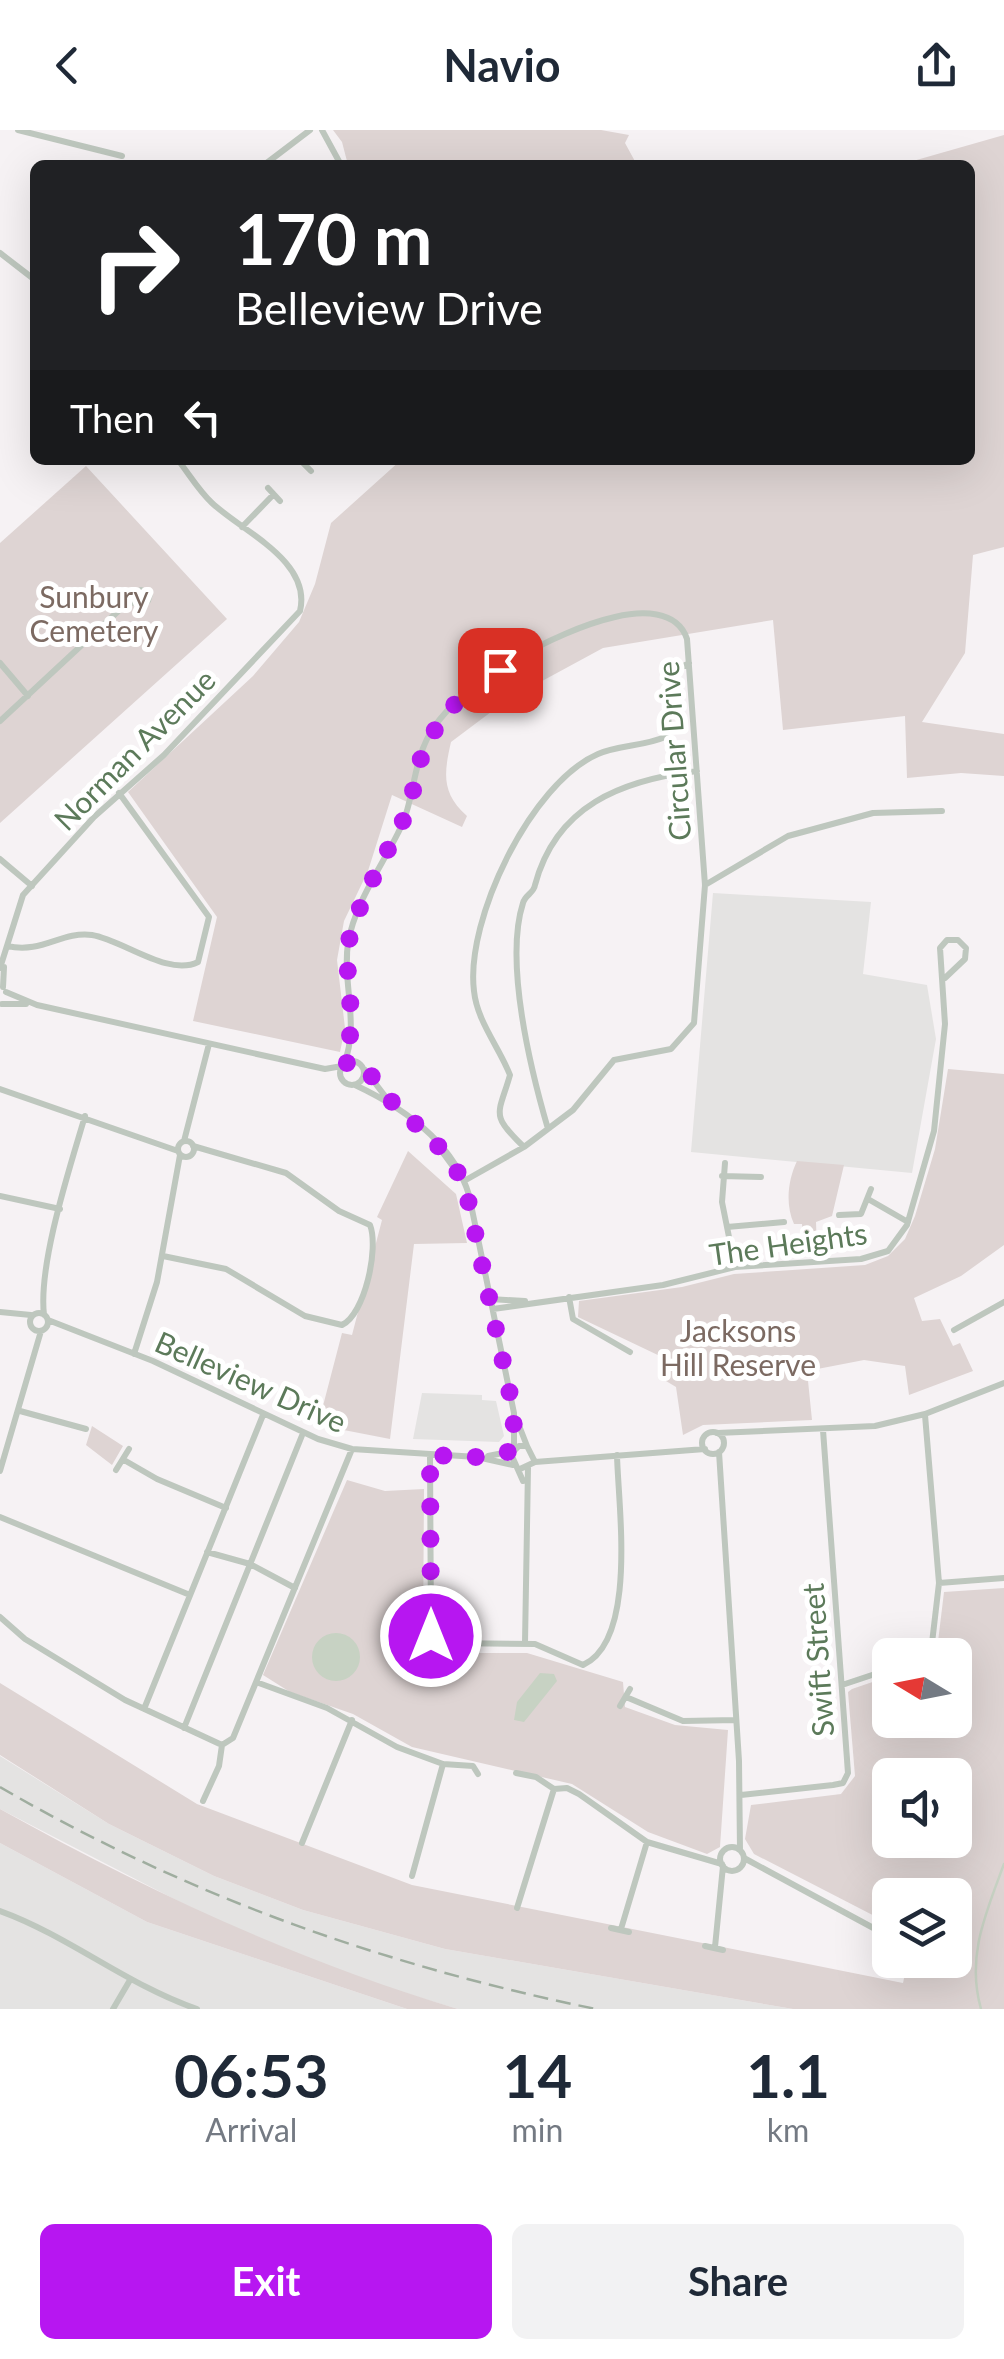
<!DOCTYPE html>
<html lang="en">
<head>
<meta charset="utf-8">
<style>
	:root { --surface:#fff; --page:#f2f2f3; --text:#1f2937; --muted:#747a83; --accent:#b716f1 }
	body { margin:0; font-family:Lato,sans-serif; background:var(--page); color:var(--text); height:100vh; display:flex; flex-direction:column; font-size:38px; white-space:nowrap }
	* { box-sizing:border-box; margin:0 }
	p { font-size:32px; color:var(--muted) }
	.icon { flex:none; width:55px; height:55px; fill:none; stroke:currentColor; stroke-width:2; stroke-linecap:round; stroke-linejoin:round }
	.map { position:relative; height:1879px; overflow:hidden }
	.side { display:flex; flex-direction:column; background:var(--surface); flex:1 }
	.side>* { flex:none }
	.banner { position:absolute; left:30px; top:30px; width:945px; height:305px; border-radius:15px; box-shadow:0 10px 40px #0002; background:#202124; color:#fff; overflow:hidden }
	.needle { width:65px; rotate:280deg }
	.fabs { position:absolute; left:872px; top:1508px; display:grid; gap:20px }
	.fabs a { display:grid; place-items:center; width:100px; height:100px; border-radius:15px; background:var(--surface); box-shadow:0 10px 40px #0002; font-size:50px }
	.pin { position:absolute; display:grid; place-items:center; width:85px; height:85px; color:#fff; margin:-42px; border-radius:20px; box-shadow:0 5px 15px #0006 }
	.me { position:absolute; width:110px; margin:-55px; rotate:0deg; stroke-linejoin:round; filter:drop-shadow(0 0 8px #0008) }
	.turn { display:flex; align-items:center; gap:35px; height:210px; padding:0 40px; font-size:45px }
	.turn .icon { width:130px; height:130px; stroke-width:2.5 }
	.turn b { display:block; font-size:70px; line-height:85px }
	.then { display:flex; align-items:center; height:95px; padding:0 40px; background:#0003; gap:20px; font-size:38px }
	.eta { display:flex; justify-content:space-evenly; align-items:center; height:170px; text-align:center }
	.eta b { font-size:60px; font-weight:700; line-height:70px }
	.cta { display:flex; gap:20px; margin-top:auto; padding:20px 40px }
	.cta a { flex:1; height:115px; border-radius:15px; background:var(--accent); color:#fff; font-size:40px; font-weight:700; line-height:115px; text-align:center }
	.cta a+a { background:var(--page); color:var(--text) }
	header { display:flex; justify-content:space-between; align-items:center; height:130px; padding:0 40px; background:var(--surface); font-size:45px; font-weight:700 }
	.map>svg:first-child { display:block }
</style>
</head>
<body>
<header><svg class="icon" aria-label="back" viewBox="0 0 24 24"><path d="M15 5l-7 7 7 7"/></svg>Navio<svg class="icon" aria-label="share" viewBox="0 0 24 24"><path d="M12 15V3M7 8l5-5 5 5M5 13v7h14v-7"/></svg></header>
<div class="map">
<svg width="1004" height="1879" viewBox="0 0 1004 1879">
	<rect width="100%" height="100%" fill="#f6f2f4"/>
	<!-- built -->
	<path fill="#e4e3e2" d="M713,763l158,9 -8,72 64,11 9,54 -24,134 -221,-21z
		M422,1263l60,2v5l14,1 8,35 -5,6 -86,-3z
		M0,1626l109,68 105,52 89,34 142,39 348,60h-335l-107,-32 -115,-46 -236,-122z
		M0,1713l147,79 260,87h-407z"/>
	<!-- green -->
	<path fill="#ded4d3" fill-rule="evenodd" d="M333,0h268l28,5 -4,8 12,22h-289l-6,-23z
		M1004,5v412l-31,8 -8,98 -43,69 82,12v42l-43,-3 -54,5 -2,-62 -122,14 -10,-110 -170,28 -96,52 -56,42c-7,31 -10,51 16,74l-5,11 -70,-32 -24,76 -24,50 -7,39 8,68 -5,24 -147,-31 24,-104 -89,-125 125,-116 46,-54 16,-38 16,-61 70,-63h569v-295h-71z
		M86,336l141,153 -227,204v-280z
		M948,939l56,5v171l-43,31 -47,22 8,23 18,-2 13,27 7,-3 13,28 -64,24 -4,-29 -41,-6 -57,11 5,49 -109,5 -20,10 -7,-48 -15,-9 1,-21 -84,-40 1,-16 103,-14 52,-13 131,-9 23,-9 17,-17 10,-23 20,-67z
		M408,1021l48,43 11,49 -53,1 -24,195 -72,-14 24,-92 10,2 30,-115 -5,-3z
		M797,1031l47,4 -12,51 -16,6 1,29 -13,2 -2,-29h-8c-9,-20 -6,-44 3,-63z
		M92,1296l31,20 -11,19 -26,-20z
		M347,1350l38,11 39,-2 -1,150 14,14h90l96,29 2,25 50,18 53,5 -8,117 -13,7 -59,-22 -76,-48 -160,-37 -59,-33 -63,-22 -27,-17z
		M1004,1458v421h-211l-348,-60 -142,-39 -89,-34 -105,-52 -109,-69v-72l197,121 215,81 491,98 5,-23h47v-65h-65v29l-136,-70 -9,-15 6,-34 90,-11 14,-18 -7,-84 4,-3 38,-13v44h65v-65h-29l11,-5 7,-58zM890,1645h65v65h-65z
		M0,1679c150,83 293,150 458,200h-51l-260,-87 -147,-79z"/>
	<!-- water -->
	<path fill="#c7d2c3" d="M312 1527a24 24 0 1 1 48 0a24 24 0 1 1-48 0Z
		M540,1543l14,1 3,7 -33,41 -10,-2 3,-18z"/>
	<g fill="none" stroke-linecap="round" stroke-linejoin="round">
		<!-- stream -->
		<path stroke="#c7d2c3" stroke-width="2.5" d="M981,1879c-15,-53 5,-96 23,-145"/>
		<!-- street -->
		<path stroke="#bec7be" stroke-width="6" d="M18,0l104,26
			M322,0l19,35
			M264,35l46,-35
			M0,123l35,27
			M300,330l11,11
			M268,358l12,13
			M242,397l31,-32
			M0,533l28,33
			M0,591l141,-131 9,4 -2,7 -17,2
			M0,729l32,27
			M705,755l83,-49 85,-23 69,-2
			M7,816c36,8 54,-15 85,-11 31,5 76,42 106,27l11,-45 -90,-124
			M0,838l23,-73 71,-78 70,-62 136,-144c12,-50 -57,-79 -88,-108 -13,-12 -23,-29 -34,-43
			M3,857l1,-20
			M6,862l31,13 256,57 32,7 17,-3
			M2,874h24
			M340 943a12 12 0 1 1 24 0a12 12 0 1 1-24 0Z
			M344,934c16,-41 -2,-79 4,-121 7,-40 32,-74 50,-110 16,-30 14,-64 29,-94 27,-54 130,-109 188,-122 25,-6 62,-8 72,22l18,246 -11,138 -23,26 -57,11 -41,50 -49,37 -60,34
			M365,940l20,26
			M355,955c49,23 98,57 114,110l45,218v37
			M0,959l178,62
			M548,999c-17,-58 -44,-167 -25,-226 2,-8 11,-10 12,-18 21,-79 86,-105 162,-114
			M178 1019a8 8 0 1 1 16 0a8 8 0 1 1-16 0Z
			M184,1011l25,-97
			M435,1012l22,30
			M524,1017c-35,-33 -25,-33 -14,-72 -11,-28 -33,-54 -36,-84 -9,-71 57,-208 124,-237 21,-9 47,-8 67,-17 11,-27 -9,-59 24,-74
			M725,1033l-3,39 13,65
			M722,1046l39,1
			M0,1066l60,13
			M868,1069l40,23
			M839,1085l22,-1 10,-25
			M727,1097l57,-5
			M163,1126l63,13 79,47 37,9c23,-11 37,-77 28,-100l-31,-14 -53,-38 -93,-27
			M569,1167l4,22 57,33
			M490,1169l35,2
			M493,1179l170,-24 72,-18 126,-8 27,-8 19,-26 27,-94 11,-107 -5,-76 7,-8h11l8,8 -1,11 -20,19
			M0,1182l31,3
			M30 1192a9 9 0 1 1 18 0a9 9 0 1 1-18 0Z
			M44,1185c-6,-51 26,-148 41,-199
			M48,1190l105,41 165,78 34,10 125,8 36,8
			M954,1200l50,-28
			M134,1224l23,-72 23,-127
			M20,1281l66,18
			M518,1293l9,23
			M702 1313a11 11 0 1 1 22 0a11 11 0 1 1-22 0Z
			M717,1303l158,-7 50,-12 79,-31
			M719,1322l20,309 1,89
			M430,1325l1,181 13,7 91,1 48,21c55,-25 35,-160 34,-210
			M488,1326l25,-5
			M124,1330l33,19 69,29
			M535,1332l170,-13
			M520,1339l15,-7 -8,-16h-8l-8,8 12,27
			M116,1340l13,-21
			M0,1341l41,-140
			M0,1387l190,78
			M207,1422l43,12 45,24
			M939,1453l65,-5
			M0,1487l25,22 100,61 97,45
			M525,1513l3,-175
			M911,1525l21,-12 7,-60 -14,-168
			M256,1552l71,26 70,39 46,17 30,2 5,8
			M842,1555l48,-16
			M626,1567l57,24 53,-1
			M620,1576l10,-17
			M144,1579l119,-294
			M184,1598l119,-295
			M222,1615l11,-7 119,-289
			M516,1643l20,4 18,12
			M554,1659l13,-1 12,6 68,48 75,22
			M741,1665l92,-10 10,-2 5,-10 -25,-343
			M203,1671l16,-35 3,-21
			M302,1713l50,-123
			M720 1729a12 12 0 1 1 24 0a12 12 0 1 1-24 0Z
			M744,1728l146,79
			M412,1746l31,-112
			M517,1778l37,-119
			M0,1781c69,25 127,74 197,98
			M611,1798l18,4
			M621,1799l26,-87
			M705,1816l18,4
			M715,1817l8,-81
			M113,1879l17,-29"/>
		<!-- rail -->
		<path stroke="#9fad9f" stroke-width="2.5" stroke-dasharray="15 8" stroke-linecap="butt" d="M0,1657c187,109 385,179 596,222"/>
	</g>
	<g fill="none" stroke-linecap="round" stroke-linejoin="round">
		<!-- route -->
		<path stroke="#b716f1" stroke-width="18" stroke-dasharray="0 32.4" d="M431,1506l-1,-181 47,2 36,-6 1,-38 -50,-232 -34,-46 -30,-23 -38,-48 -7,-4 -11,4 8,-38 -5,-66 3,-26 16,-42 42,-81 16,-65 26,-38 50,-38"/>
	</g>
	<g text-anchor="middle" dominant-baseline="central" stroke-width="10" stroke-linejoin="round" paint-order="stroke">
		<!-- park labels -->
		<g font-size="30" fill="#7c6a62" stroke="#fff">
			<text x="94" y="466">Sunbury<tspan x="94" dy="34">Cemetery</tspan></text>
			<text x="738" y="1200">Jacksons<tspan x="738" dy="34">Hill Reserve</tspan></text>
		</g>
		<!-- street labels -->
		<g font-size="30" fill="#5c7a5a" stroke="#fff">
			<text transform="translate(134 619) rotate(-45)">Norman Avenue</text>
			<text transform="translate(673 621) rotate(-94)">Circular Drive</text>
			<text transform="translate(788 1113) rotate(-8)">The Heights</text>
			<text transform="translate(251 1251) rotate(24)">Belleview Drive</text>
			<text transform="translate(817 1530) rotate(-94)">Swift Street</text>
		</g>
	</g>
</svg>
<div class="fabs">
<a><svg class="needle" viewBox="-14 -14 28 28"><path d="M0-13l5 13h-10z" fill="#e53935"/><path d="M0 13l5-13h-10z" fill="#747a83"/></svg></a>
<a><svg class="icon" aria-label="sound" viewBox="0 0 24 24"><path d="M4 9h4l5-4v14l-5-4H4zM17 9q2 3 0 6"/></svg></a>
<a><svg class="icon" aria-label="layers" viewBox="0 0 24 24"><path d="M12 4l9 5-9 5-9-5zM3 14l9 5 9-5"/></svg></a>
</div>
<div class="pin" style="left:500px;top:540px;background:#d93025"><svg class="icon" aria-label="arrive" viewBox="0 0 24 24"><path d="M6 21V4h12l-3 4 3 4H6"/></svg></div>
<svg class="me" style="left:431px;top:1506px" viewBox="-20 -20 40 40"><circle r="17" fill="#b716f1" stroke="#fff" stroke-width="3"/><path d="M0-11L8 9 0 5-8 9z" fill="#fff"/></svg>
<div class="banner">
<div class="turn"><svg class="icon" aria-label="right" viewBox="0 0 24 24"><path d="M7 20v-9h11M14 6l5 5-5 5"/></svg><div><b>170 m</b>Belleview Drive</div></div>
<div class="then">Then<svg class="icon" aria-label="left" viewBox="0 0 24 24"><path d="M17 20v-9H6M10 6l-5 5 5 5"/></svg></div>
</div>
</div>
<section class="side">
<div class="eta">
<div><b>06:53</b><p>Arrival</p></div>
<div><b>14</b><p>min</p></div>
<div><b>1.1</b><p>km</p></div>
</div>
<div class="cta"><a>Exit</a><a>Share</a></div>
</section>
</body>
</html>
